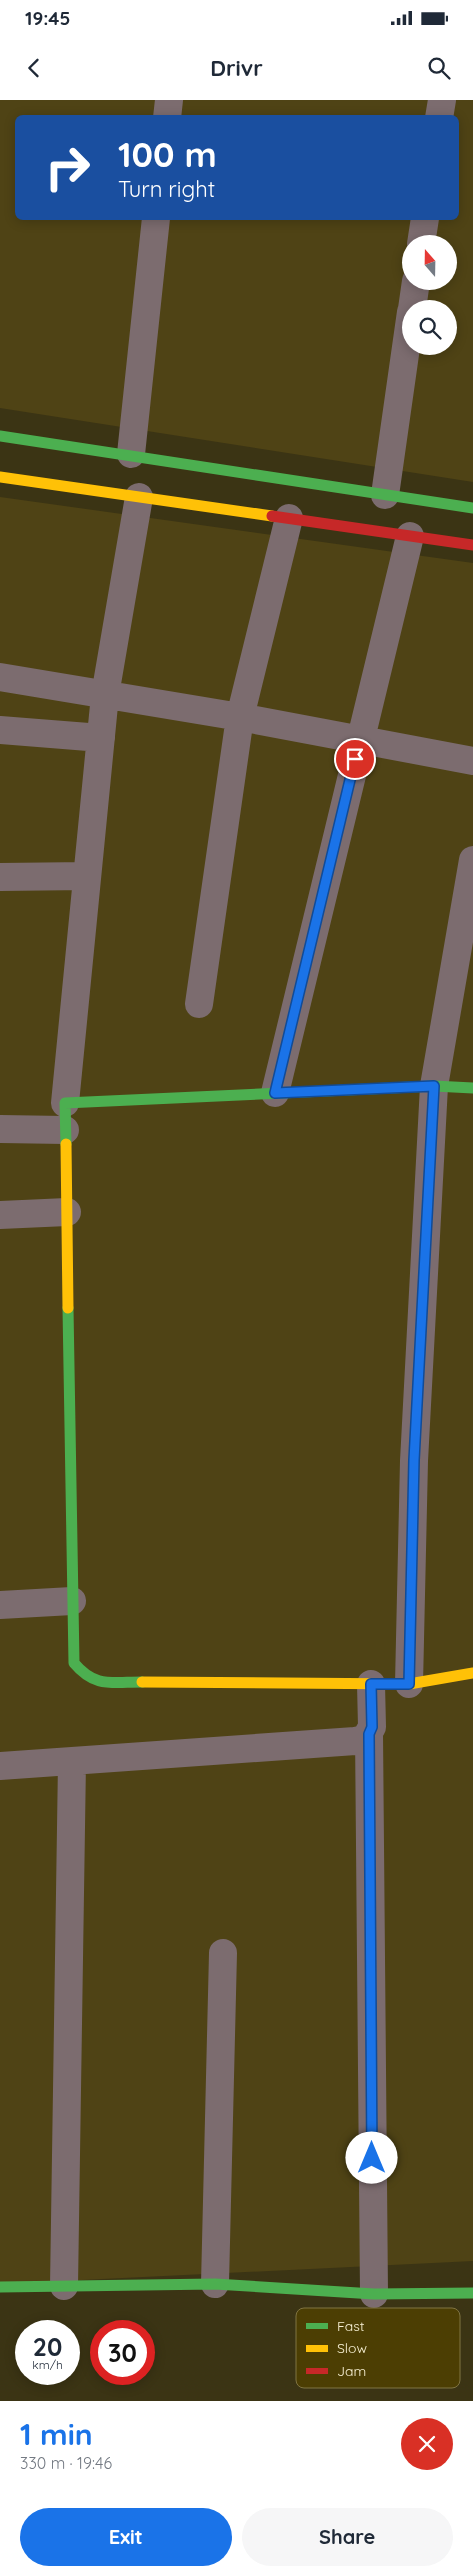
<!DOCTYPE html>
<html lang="en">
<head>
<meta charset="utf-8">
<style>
	:root { --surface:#fff; --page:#f6f6f7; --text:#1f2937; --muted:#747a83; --accent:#1a73e8 }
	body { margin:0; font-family:Quicksand,sans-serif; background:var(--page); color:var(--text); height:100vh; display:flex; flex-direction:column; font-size:19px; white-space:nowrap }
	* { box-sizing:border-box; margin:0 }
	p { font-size:16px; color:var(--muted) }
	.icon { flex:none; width:28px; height:28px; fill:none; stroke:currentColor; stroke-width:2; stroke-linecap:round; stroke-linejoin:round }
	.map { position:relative; height:2301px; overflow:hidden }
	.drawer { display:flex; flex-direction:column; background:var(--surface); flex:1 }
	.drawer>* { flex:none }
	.guide { position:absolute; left:15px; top:15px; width:444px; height:105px; border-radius:8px; box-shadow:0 2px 12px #0003; background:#1a4fa0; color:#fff; overflow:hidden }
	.needle { width:32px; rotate:340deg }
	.tools { position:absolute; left:402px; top:135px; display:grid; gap:10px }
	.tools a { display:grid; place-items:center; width:55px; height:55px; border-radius:50%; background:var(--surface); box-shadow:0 2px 12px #0003; font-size:25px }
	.speed { position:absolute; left:15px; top:2220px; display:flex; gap:10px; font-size:25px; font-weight:700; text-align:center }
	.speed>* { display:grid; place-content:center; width:65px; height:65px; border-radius:50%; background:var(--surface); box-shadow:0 2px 12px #0003; line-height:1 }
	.speed small { font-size:12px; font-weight:400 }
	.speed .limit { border:8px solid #d22; background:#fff; color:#111 }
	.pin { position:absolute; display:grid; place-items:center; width:42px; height:42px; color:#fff; margin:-21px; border:2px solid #fff; border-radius:50%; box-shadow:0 1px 5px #0007 }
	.me { position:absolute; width:55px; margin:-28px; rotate:0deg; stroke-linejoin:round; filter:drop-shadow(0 0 4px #0008) }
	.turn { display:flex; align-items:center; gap:18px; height:105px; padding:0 20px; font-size:22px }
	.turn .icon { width:65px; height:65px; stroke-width:2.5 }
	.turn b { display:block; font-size:35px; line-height:42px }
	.round { display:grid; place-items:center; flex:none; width:52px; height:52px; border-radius:26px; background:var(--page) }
	.overview { display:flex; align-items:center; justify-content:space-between; height:85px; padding:0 20px }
	h1 { font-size:30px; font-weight:700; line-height:38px; color:var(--accent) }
	.cta { display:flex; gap:10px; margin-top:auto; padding:10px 20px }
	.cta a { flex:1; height:58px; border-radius:30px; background:var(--accent); color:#fff; font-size:20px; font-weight:700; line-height:58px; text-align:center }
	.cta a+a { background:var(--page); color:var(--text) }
	.status { display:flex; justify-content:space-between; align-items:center; height:35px; padding:0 25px; background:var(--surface); direction:ltr }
	.status svg { height:14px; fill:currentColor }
	header { display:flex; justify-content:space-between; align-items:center; height:65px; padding:0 20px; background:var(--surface); font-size:22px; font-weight:700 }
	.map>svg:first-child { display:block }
</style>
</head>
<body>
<div class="status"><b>19:45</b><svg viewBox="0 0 49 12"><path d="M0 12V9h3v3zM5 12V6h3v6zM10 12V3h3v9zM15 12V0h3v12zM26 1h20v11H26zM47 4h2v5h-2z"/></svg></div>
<header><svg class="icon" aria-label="back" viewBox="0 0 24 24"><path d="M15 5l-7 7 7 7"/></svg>Drivr<svg class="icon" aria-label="search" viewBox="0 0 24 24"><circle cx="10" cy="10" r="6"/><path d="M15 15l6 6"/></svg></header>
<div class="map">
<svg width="473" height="2301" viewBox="0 0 473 2301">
	<rect width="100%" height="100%" fill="#3b3414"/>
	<!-- built -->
	<path fill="#4f4315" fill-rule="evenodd" d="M0,0h473v382l-473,-74zM18,18h438v100h-438zM411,144h38v37h-38zM411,209h38v37h-38z
		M0,397l473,66v1698l-473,23z"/>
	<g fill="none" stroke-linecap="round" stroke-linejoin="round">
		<!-- street -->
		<path stroke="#7c6c6f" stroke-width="28" d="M167,18l2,-18
			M439,18l3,-18
			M421,144l4,-26
			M412,209l4,-28
			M131,354l25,-236
			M385,395l26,-183
			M0,577l240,40 233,44
			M0,630l101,8
			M0,777l87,-1
			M199,904l41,-287 49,-199
			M275,993l135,-557
			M65,1003l40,-408 34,-198
			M0,1029l65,1
			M0,1115l67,-3
			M0,1505l72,-4
			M409,1584l5,-223 20,-375 39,-226
			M369,1633l5,561
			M0,1666l355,-25 10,-2 7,-12 -1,-43
			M215,2184l8,-331
			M64,2186l8,-524"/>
		<!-- fast -->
		<path stroke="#4caf50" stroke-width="11" d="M0,336l473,72
			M66,1044l-1,-41 369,-17 39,2
			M68,1208l6,355c21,25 37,19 68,19
			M0,2187l215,-3 159,10 99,-1"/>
		<!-- slow -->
		<path stroke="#ffc107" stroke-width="11" d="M0,377l272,39
			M66,1044l2,164
			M142,1582l267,2 64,-11"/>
		<!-- jam -->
		<path stroke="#c62828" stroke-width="11" d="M272,416l201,29"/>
	</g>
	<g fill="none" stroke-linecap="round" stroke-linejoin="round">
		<defs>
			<path id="route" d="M355,659l-80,334 159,-7 -20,374 -5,224h-38l1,43 -3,7 3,424"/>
		</defs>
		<!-- route casing -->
		<use href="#route" stroke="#114b97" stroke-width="12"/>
		<!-- route -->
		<use href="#route" stroke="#1a73e8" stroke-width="9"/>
	</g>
	<!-- legend -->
	<rect x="296" y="2208" width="164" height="80" rx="8" fill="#4c3e03" stroke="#807442" stroke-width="1"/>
	<rect x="306" y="2223" width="22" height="6" fill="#4caf50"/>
	<rect x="306" y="2245" width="22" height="7" fill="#ffc107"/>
	<rect x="306" y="2268" width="22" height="6" fill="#c62828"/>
	<g font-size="14" fill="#f8f1d5">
		<text x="337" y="2231">Fast</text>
		<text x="337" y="2253">Slow</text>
		<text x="337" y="2276">Jam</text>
	</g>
</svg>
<div class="tools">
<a><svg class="needle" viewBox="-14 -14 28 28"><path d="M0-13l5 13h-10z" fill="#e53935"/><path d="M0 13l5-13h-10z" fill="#747a83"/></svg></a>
<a><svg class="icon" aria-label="search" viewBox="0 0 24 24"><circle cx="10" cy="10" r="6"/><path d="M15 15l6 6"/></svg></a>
</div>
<div class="speed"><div>20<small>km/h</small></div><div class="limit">30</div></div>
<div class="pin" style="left:355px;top:659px;background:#d93025"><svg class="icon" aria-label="arrive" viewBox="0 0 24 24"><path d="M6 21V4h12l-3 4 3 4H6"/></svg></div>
<svg class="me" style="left:372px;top:2058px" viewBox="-20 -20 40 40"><circle r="19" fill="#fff"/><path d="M0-13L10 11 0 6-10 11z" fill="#1a73e8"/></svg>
<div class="guide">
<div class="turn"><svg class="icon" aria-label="right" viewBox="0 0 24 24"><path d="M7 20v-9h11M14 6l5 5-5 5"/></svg><div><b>100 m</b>Turn right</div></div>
</div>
</div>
<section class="drawer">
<div class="overview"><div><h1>1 min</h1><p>330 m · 19:46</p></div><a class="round" style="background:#d93025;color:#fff"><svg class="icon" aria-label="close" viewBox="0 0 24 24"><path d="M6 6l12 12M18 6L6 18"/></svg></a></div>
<div class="cta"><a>Exit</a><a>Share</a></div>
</section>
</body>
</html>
